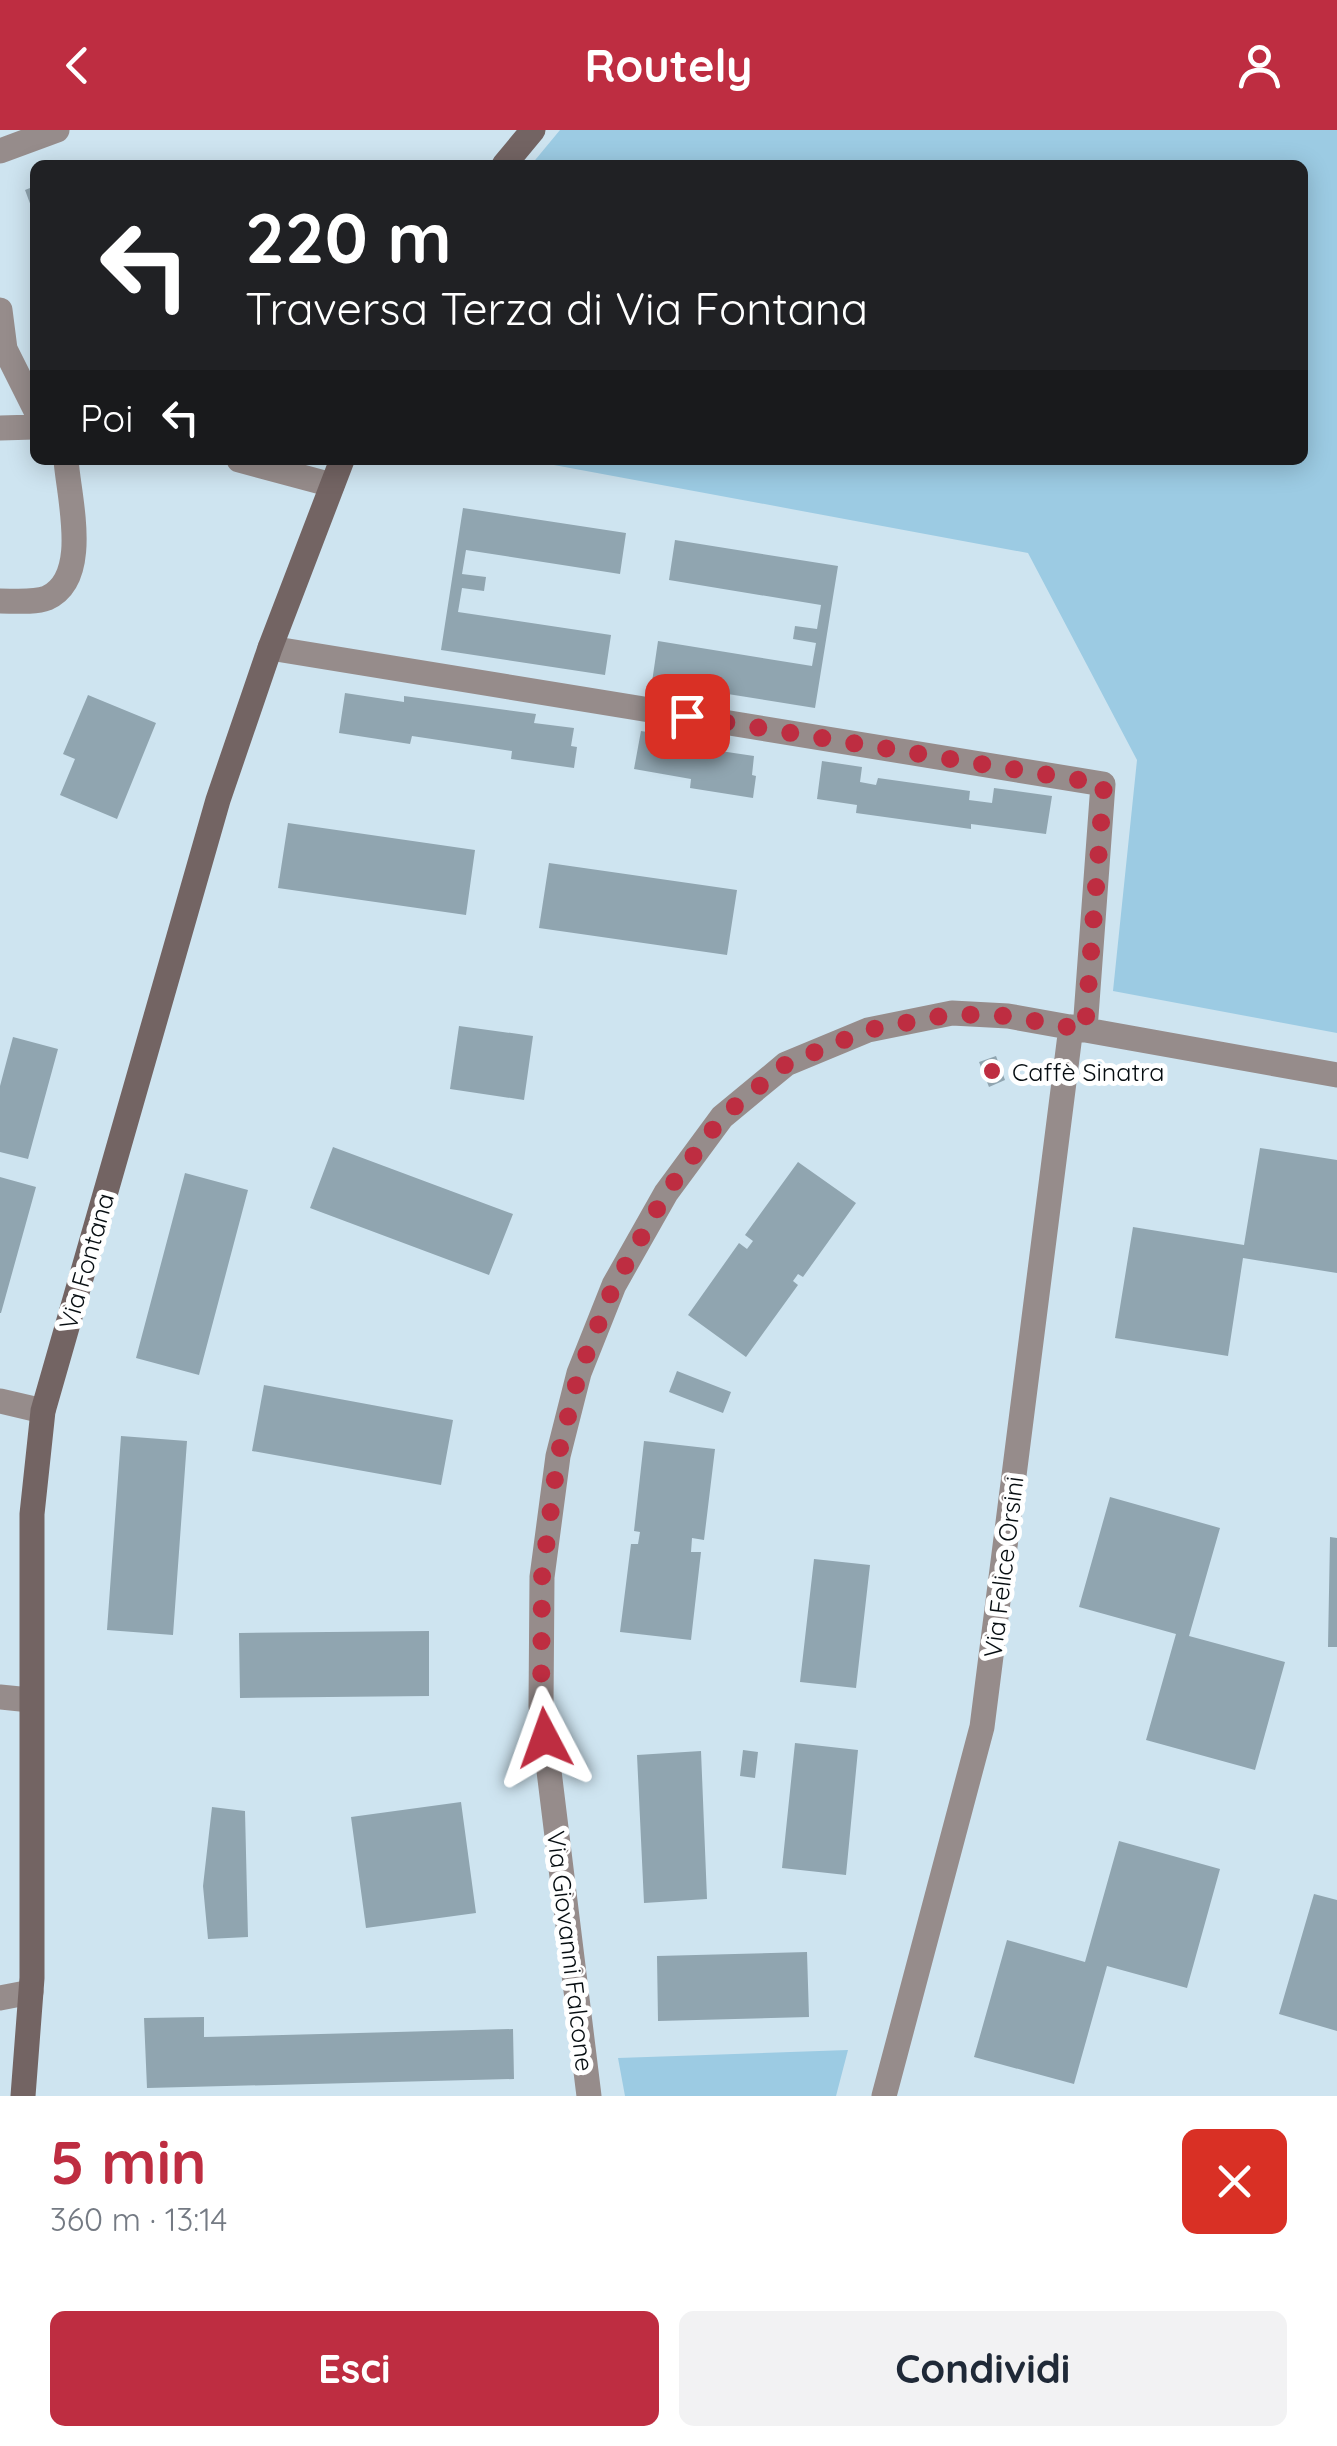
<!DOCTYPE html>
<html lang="it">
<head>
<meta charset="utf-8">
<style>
	:root { --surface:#fff; --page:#f2f2f3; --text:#1f2937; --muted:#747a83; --accent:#be2d41 }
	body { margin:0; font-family:Quicksand,sans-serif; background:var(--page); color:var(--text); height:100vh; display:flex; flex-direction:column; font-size:38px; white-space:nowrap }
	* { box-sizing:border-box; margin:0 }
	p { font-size:32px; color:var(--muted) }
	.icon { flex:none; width:55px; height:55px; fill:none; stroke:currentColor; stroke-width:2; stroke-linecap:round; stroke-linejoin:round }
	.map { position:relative; height:1966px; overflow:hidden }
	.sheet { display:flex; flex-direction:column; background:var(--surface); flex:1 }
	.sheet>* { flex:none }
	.banner { position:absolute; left:30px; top:30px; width:1278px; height:305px; border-radius:15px; box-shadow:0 5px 25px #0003; background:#202124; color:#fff; overflow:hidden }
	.pin { position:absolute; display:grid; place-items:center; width:85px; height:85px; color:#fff; margin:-42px; border-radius:20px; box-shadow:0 5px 15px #0006 }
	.me { position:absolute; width:110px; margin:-55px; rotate:356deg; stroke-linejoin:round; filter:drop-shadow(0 0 8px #0008) }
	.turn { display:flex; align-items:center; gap:35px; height:210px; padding:0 50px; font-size:45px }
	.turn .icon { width:130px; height:130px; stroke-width:2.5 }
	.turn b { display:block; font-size:70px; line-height:85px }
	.then { display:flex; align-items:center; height:95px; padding:0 50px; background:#0003; gap:20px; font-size:38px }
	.round { display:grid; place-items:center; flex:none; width:105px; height:105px; border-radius:15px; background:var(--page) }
	.head { display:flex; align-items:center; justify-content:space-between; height:170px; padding:0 50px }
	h1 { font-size:60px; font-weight:800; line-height:75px; color:var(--accent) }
	.primary-button { display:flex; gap:20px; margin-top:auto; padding:20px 50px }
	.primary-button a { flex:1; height:115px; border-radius:15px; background:var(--accent); color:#fff; font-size:40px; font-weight:800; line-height:115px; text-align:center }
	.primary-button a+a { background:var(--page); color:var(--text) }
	header { display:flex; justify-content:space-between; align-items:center; height:130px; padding:0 50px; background:var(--accent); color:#fff; font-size:45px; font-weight:800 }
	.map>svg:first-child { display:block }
</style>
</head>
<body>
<header><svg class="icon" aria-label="back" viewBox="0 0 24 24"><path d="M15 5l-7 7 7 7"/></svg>Routely<svg class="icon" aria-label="person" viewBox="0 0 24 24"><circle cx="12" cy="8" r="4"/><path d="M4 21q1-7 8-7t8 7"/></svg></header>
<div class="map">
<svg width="1337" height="1966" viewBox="0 0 1337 1966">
	<rect width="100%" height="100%" fill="#cee4f0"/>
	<!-- green -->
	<path fill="#9ccbe3" d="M560,0h777v903l-224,-42 24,-231 -109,-207 -501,-93h775v-295h-771z
		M848,1920l-12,46h-211l-7,-38z"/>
	<!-- building -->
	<path fill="#90a5b0" d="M35,56v31l-10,-27z
		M463,378l163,25 -6,41 -154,-24 -4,24 24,3 -2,14 -22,-3 -4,24 153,23 -6,40 -164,-25z
		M675,410l163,26 -23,142 -163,-26 6,-41 154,25 4,-23 -23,-4 2,-13 22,3 4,-24 -152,-25z
		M345,563l59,9v-6l132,18 -2,9 40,5 -3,18 6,1 -3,21 -63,-9 1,-8 -100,-15 -2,8 -71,-11z
		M88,565l68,28 -39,96 -57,-24 15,-36 -12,-5z
		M641,601l67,11 -1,7 47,7 -2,19 4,1 -3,22 -63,-10 1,-9 -57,-10z
		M822,631l40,6 -2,15 16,3 2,-7 92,13 -1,9 23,3 2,-15 58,8 -6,38 -75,-10v5l-115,-16 1,-8 -40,-6z
		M288,693l187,27 -9,65 -188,-27z
		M549,733l188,27 -10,65 -188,-27z
		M459,896l74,10 -9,64 -74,-11z
		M13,907l45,12 -30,110 -28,-7v-66z
		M996,926l9,24 -16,7 -10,-25z
		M333,1017l180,67 -24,61 -179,-67z
		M1260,1018l77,12v113l-94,-15 -15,98 -113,-18 18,-111 111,18z
		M798,1032l58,41 -53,74 -5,-3 -5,7 5,4 -52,72 -58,-42 51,-72 8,6 6,-8 -8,-6z
		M185,1043l63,17 -49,185 -63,-17z
		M0,1047l36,10 -35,126h-1z
		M677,1241l54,21 -8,21 -54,-21z
		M264,1255l189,35 -12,65 -189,-34z
		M121,1306l66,5 -14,194 -66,-5z
		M644,1311l71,8 -11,91 -12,-2 -1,14h10l-10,88 -71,-8 11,-88h7l2,-12 -6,-1z
		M1110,1367l110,31 -31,108 96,26 -30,108 -109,-30 30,-106 -97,-27z
		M1330,1407l7,1v109h-9z
		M814,1429l56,6 -14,123 -56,-6z
		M429,1501v65l-189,2 -1,-65z
		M795,1613l63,7 -12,125 -64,-7z
		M743,1620l15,2 -3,26 -15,-2z
		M701,1621l6,148 -63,4 -7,-148z
		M461,1672l15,111 -110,15 -15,-111z
		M212,1677l33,4 3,126 -40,2 -5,-53z
		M1119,1711l101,28 -33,119 -80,-22 -33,118 -100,-27 33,-117 78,22z
		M1314,1764l23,6v131l-58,-17z
		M807,1822l2,65 -151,4 -1,-65z
		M204,1887v20l309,-8 1,50 -367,9 -3,-70z"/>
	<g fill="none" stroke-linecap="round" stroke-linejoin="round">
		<!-- street -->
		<path stroke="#968c8b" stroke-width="25" d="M0,21l57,-21
			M0,180l5,39 30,60
			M0,298l35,-1
			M239,330l93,25
			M0,471c14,0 34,2 47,-3 44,-20 22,-99 19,-138
			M270,518l833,136 -18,246
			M0,1271l43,10
			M0,1567l30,3
			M0,1868l31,-6
			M589,1966l-48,-390 1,-129 16,-121 21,-83 35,-88 52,-92 56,-76 64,-53 82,-34 84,-17 56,3 329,59
			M884,1966l98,-369 89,-700"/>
		<!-- secondary -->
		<path stroke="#736463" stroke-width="25" d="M504,35l29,-35
			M23,1966l9,-118v-464l11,-103 175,-611 52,-152 72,-188"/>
	</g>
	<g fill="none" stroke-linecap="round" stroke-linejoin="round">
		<!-- route -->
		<path stroke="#be2d41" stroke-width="18" stroke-dasharray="0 32.4" d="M545,1608l-4,-32 1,-129 16,-121 21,-83 35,-88 18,-31 34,-61 56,-76 64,-53 82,-34 84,-16 56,2 77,14 19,-246 -417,-68"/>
	</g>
	<!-- markers -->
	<circle fill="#be2d41" stroke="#fff" stroke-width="4" cx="992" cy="941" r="10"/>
	<g text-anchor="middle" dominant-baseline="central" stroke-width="10" stroke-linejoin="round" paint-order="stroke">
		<!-- poi labels -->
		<g font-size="25" fill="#060d11" stroke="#fff" text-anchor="start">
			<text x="1012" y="941">Caffè Sinatra</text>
		</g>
		<!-- street labels -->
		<g font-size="25" fill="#060d11" stroke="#fff">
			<text transform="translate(86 1131) rotate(-74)">Via Fontana</text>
			<text transform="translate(1003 1437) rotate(-83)">Via Felice Orsini</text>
			<text transform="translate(571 1821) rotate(83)">Via Giovanni Falcone</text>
		</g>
	</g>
</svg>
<div class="pin" style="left:687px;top:586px;background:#d93025"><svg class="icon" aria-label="arrive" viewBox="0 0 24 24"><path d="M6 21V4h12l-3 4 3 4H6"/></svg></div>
<svg class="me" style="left:545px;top:1608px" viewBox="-20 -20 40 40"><path d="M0-17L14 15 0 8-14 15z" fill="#be2d41" stroke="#fff" stroke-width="4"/></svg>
<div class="banner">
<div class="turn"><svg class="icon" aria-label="left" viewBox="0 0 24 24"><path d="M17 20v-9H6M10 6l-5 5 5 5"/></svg><div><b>220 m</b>Traversa Terza di Via Fontana</div></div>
<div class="then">Poi<svg class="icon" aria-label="left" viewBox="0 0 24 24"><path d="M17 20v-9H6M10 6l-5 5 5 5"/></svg></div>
</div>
</div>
<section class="sheet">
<div class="head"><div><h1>5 min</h1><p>360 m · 13:14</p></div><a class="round" style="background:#d93025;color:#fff"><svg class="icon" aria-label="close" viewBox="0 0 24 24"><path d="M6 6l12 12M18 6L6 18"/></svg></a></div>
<div class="primary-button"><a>Esci</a><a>Condividi</a></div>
</section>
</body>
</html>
